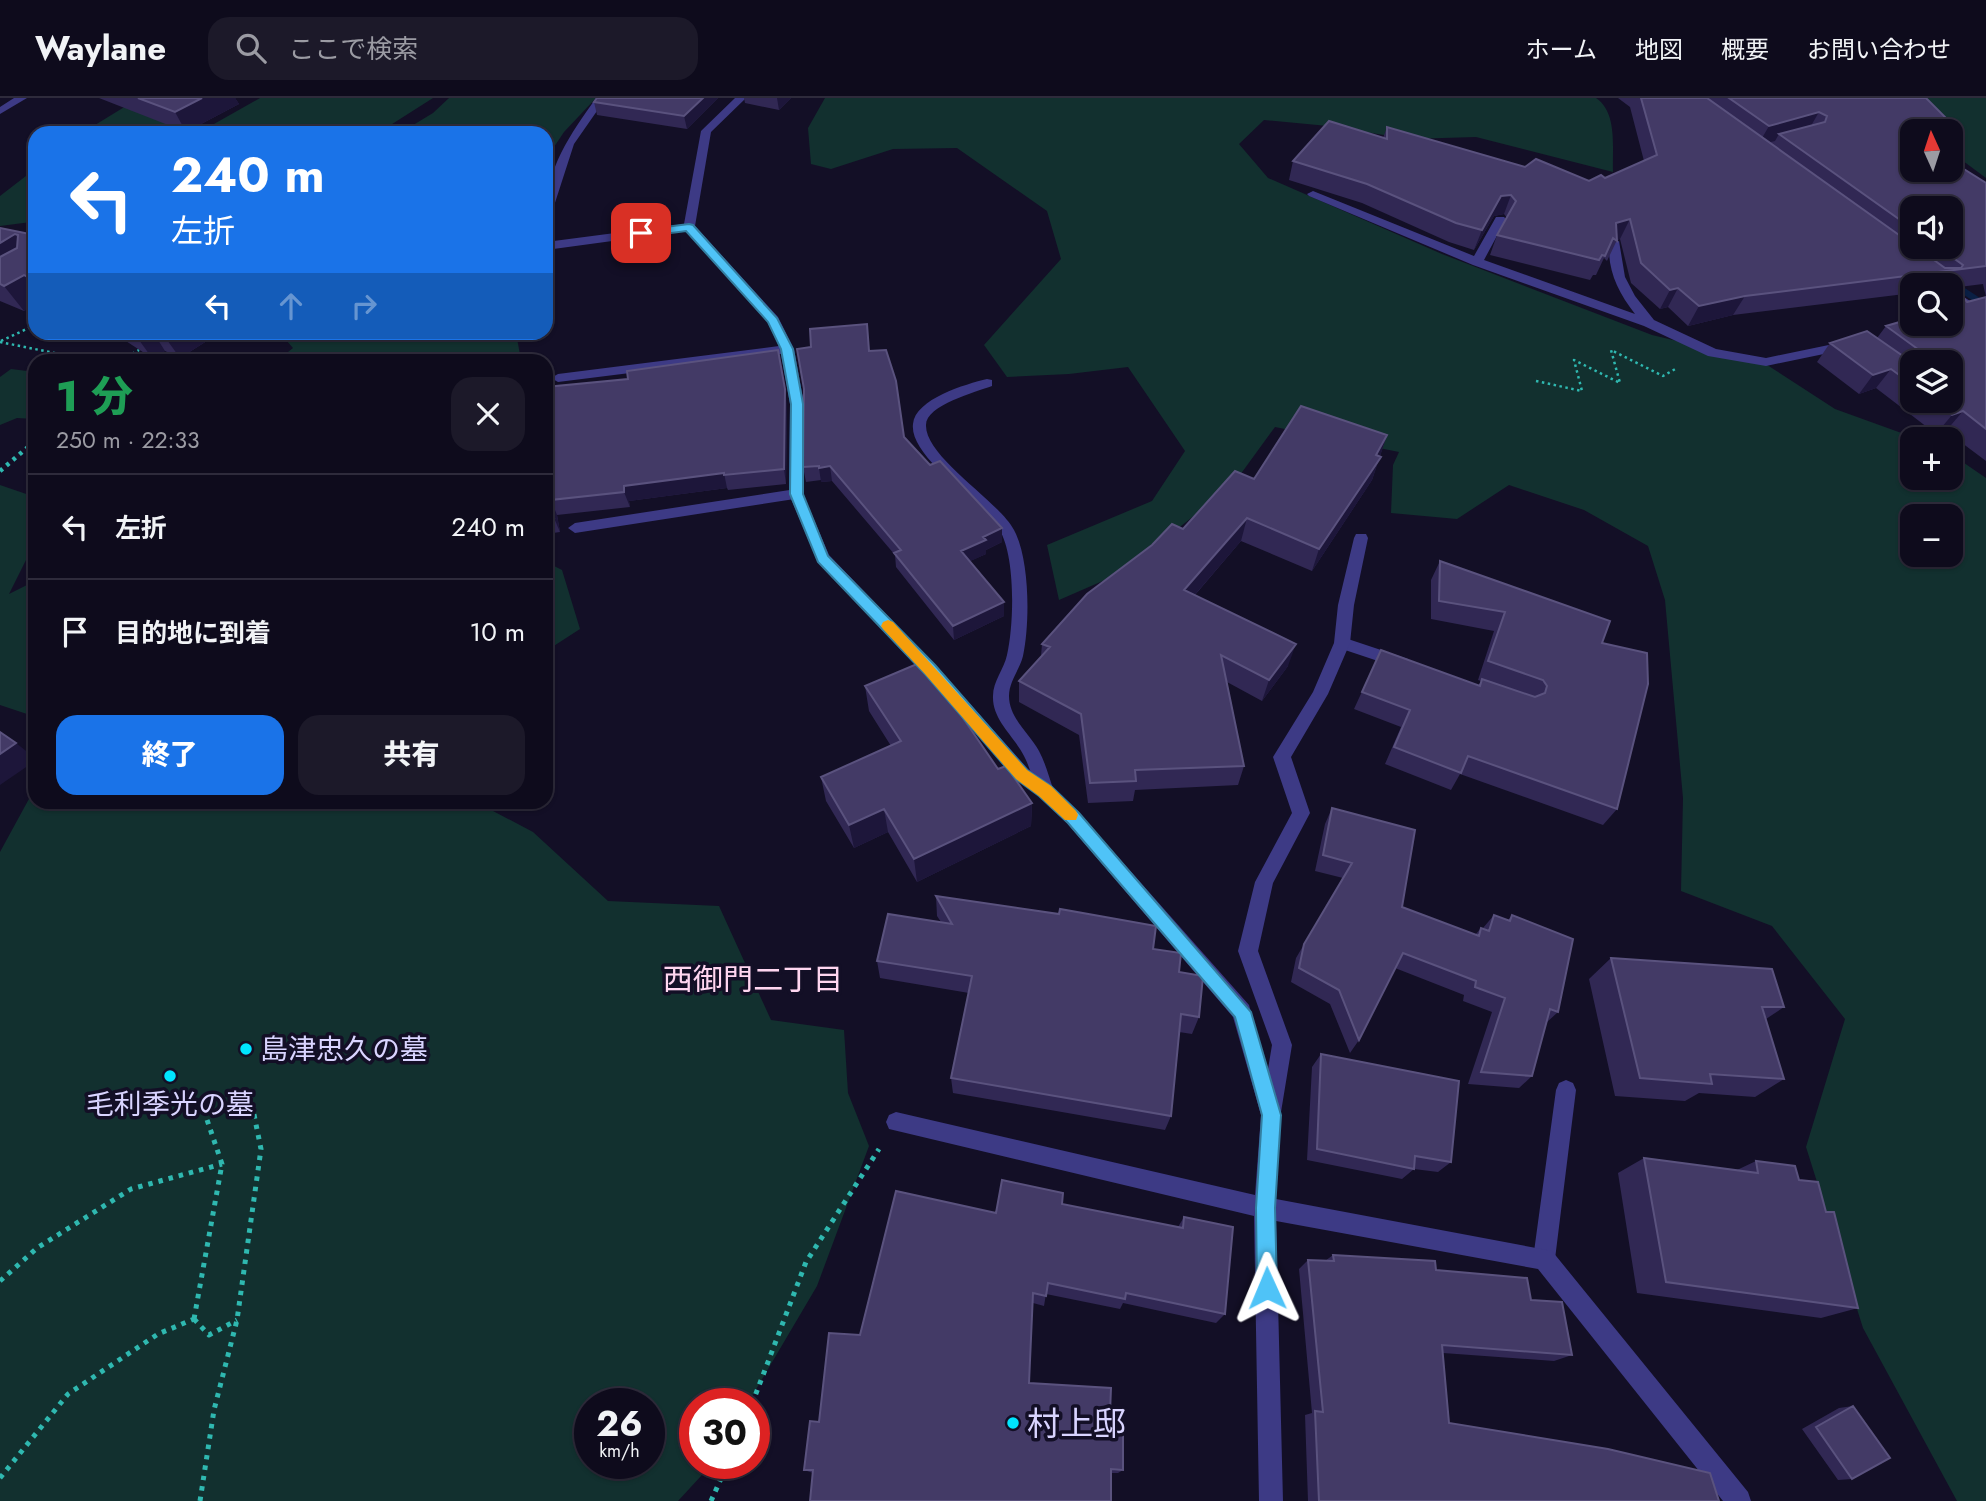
<!DOCTYPE html>
<html lang="ja">
<head>
<meta charset="utf-8">
<style>
	:root { --surface:#0e0b1c; --page:#1c1929; --text:#f1f3f6; --muted:#9b9ba3; --line:#2e2b3b; --accent:#1a73e8 }
	body { margin:0; font-family:Jost,"Noto Sans JP",sans-serif; background:var(--page); color:var(--text); height:100vh; display:flex; flex-direction:column; font-size:26px; white-space:nowrap }
	* { box-sizing:border-box; margin:0 }
	p { font-size:23px; color:var(--muted) }
	.icon { flex:none; width:38px; height:38px; fill:none; stroke:currentColor; stroke-width:2; stroke-linecap:round; stroke-linejoin:round }
	.map { position:relative; flex:1; overflow:hidden }
	.panel { position:absolute; left:28px; top:256px; width:525px; height:455px; display:flex; flex-direction:column; background:var(--surface); border-radius:21px; box-shadow:0 2px 5px #0004,0 0 0 2px var(--line) }
	.panel>* { flex:none }
	.top-card { position:absolute; left:28px; top:28px; width:525px; height:214px; border-radius:21px; box-shadow:0 2px 5px #0004,0 0 0 2px var(--line); background:#1a73e8; color:#fff; overflow:hidden }
	.needle { width:46px; rotate:357deg }
	.controls { position:absolute; left:1900px; top:21px; display:grid; gap:14px }
	.controls a { display:grid; place-items:center; width:63px; height:63px; border-radius:14px; background:var(--surface); box-shadow:0 2px 5px #0004,0 0 0 2px var(--line); font-size:35px }
	.speed { position:absolute; left:574px; top:1290px; display:flex; gap:14px; font-size:35px; font-weight:700; text-align:center }
	.speed>* { display:grid; place-content:center; width:91px; height:91px; border-radius:50%; background:var(--surface); box-shadow:0 2px 5px #0004,0 0 0 2px var(--line); line-height:1 }
	.speed small { font-size:18px; font-weight:400 }
	.speed .limit { border:10px solid #d22; background:#fff; color:#111 }
	.pin { position:absolute; display:grid; place-items:center; width:60px; height:60px; color:#fff; margin:-30px; border-radius:14px; box-shadow:0 4px 10px #0006 }
	.me { position:absolute; width:77px; margin:-38px; rotate:359deg; stroke-linejoin:round; filter:drop-shadow(0 0 5px #0008) }
	.turn { display:flex; align-items:center; gap:24px; height:147px; padding:0 28px; font-size:32px }
	.turn .icon { width:91px; height:91px; stroke-width:2.5 }
	.turn b { display:block; font-size:49px; line-height:60px }
	.lanes { display:flex; align-items:center; height:66px; padding:0 28px; background:#0003; justify-content:center; gap:35px; direction:ltr }
	.lanes .off { opacity:.35 }
	.round { display:grid; place-items:center; flex:none; width:74px; height:74px; border-radius:21px; background:var(--page) }
	.overview { display:flex; align-items:center; justify-content:space-between; height:119px; padding:0 28px }
	h1 { font-size:42px; font-weight:800; line-height:52px; color:#1e9e55 }
	.primary-button { display:flex; gap:14px; margin-top:auto; padding:14px 28px }
	.primary-button a { flex:1; height:80px; border-radius:21px; background:var(--accent); color:#fff; font-size:28px; font-weight:800; line-height:80px; text-align:center }
	.primary-button a+a { background:var(--page); color:var(--text) }
	ul { padding:0; list-style:none }
	li { display:flex; align-items:center; gap:21px; height:105px; padding:0 28px; border-top:2px solid var(--line) }
	li div { flex:1 }
	li b { display:block; font-size:26px }
	li em { font-style:normal }
	header { display:flex; align-items:center; gap:42px; box-sizing:border-box; height:98px; padding:0 35px; background:var(--surface); border-bottom:2px solid var(--line) }
	header strong { font-size:33px }
	nav { display:flex; gap:38px; margin-inline-start:auto; font-size:24px }
	.search { width:490px; height:63px; background:var(--page); display:flex; align-items:center; gap:18px; box-sizing:border-box; padding:0 24px; border-radius:21px; color:var(--muted); font-size:26px }
	.map>svg:first-child { display:block }
</style>
</head>
<body>
<header>
<strong>Waylane</strong>
<div class="search"><svg class="icon" aria-label="search" viewBox="0 0 24 24"><circle cx="10" cy="10" r="6"/><path d="M15 15l6 6"/></svg>ここで検索</div>
<nav><a>ホーム</a><a>地図</a><a>概要</a><a>お問い合わせ</a></nav>
</header>
<div class="map">
<svg width="1986" height="1403" viewBox="0 0 1986 1403">
	<rect width="100%" height="100%" fill="#130f26"/>
	<!-- green -->
	<path fill="#12302f" fill-rule="evenodd" d="M139,0h69l-52,35h-74z
		M260,0h173l-55,35h-180z
		M449,0h147l-32,34 -18,27v-26h-146l33,-20z
		M825,0h771c22,15 16,50 17,74l-137,-35 -67,2 -81,-13 -64,-6 -25,24 29,34 174,76 210,81 109,26 74,48 83,30h-5v39h38v-24l35,24v1023h-29l-94,-173 -57,-181 39,-128 -73,-93 -91,-35 2,-93 -18,-198 -17,-54 -64,-36 -75,-25 -52,34 -66,-6 2,-48 6,-13 -124,-25 -43,59 -111,87 -62,27 -12,-55 105,-44 33,-50 -57,-84 -59,7 -62,3 -23,-32 77,-86 -14,-48 -90,-63 -64,1 -62,20 -20,-5 -3,-36zM1913,418h38v39h-38z
		M1890,0h96v80l-35,-26v-21z
		M35,71v49l-4,4 -31,4v-30z
		M279,234l237,1 5,27h-243l15,-12z
		M11,271l24,3v47l-18,-1 -17,7v-48z
		M0,387l35,12v45l-26,52 26,-13v221h441l57,30 75,69 111,5 52,114 73,10 4,63 21,53 -52,140 -69,117 -53,1v59h18l-35,38h-678v-649l30,-55v-82l-30,-10zM590,1306h59v59h-59z
		M546,464l16,8 18,59 -34,22z"/>
	<g fill="none" stroke-linecap="round" stroke-linejoin="round">
		<!-- stream -->
		<path fill="#0a1f44" fill-rule="evenodd" d="M1939,177h6l41,27v7l-47,-30z"/>
		<!-- path-far2 -->
		<path stroke="#2fb8b0" stroke-width="2.5" stroke-dasharray="2.5 3.5" stroke-linecap="butt" d="M1,243l34,-16
			M0,244l89,18
			M122,262l17,-10
			M1536,283l46,10 -8,-31 46,23 -9,-33 52,26 14,-8
			M33,345l2,-2"/>
		<!-- path-far1 -->
		<path stroke="#2fb8b0" stroke-width="4.5" stroke-dasharray="3.5 5" stroke-linecap="butt" d="M0,373l35,-30"/>
		<!-- path -->
		<path stroke="#2fb8b0" stroke-width="5" stroke-dasharray="4.5 6" stroke-linecap="butt" d="M0,1183l37,-33 94,-59 91,-25
			M194,1221l28,-155 -20,-59
			M194,1221l15,16 28,-15
			M752,1306l54,-142 73,-113
			M0,1380l68,-84 90,-60 36,-15
			M200,1403l14,-91 23,-90 24,-171 -12,-59
			M711,1403l17,-38"/>
		<!-- service -->
		<path fill="#3d3a85" fill-rule="evenodd" d="M1313,93l161,65 22,-39h8l2,2 -22,41 151,54c-17,-22 -27,-42 -26,-70l10,-3 6,36 10,19 19,24 62,29 50,9 82,-17 6,4 -6,4 -82,17 -58,-10 -64,-30 -171,-61 -164,-69 -2,-2z
			M1951,191l35,22v10l-35,-22z
			M987,281l5,1v6c-16,6 -66,19 -66,39 -1,32 72,75 88,105 16,30 16,93 9,126 -3,13 -14,25 -14,40 0,22 20,37 30,55 7,13 10,27 15,40l-3,5 -6,2 -6,-2c-6,-13 -8,-27 -15,-40 -10,-20 -32,-36 -31,-60 0,-15 11,-27 14,-41 7,-30 9,-99 -8,-126 -18,-27 -90,-72 -86,-105 2,-25 53,-40 74,-45z
			M796,391l5,1 2,4 -2,4 -226,35 -7,-5 7,-5z
			M1342,539l66,22 2,4 -8,6 -66,-22 -2,-4z
			M1566,982l7,3 3,7 -21,169 -3,8 -8,3 -8,-3 -3,-8 23,-169 3,-7z"/>
		<!-- minor -->
		<path fill="#3d3a85" fill-rule="evenodd" d="M14,0h13l-27,16v-7z
			M596,0h10l-32,46 -22,68 -6,3c0,-47 24,-80 50,-117z
			M735,0h11l-35,34 -16,94 83,91 16,32 10,55 -1,90 26,61 107,111 92,103 23,17 28,27 170,192 19,64 4,-24 -34,-94 17,-69 37,-69 -19,-56 40,-65 21,-49 4,-38 16,-67 2,-4h10l2,4 -14,67 -4,38 -22,51 -37,63 19,56 -37,70 -15,68 34,94 -11,67 -5,87 276,52 196,241 3,9h-28l-185,-232 -262,-48 7,280h-24l-5,-285 -365,-87 -3,-7 3,-7 7,-3 359,83 6,-80 -28,-98 -166,-194 -28,-27 -23,-17 -92,-105 -106,-112 -29,-68 1,-90 -9,-50 -223,28 -7,-4 7,-4 221,-28 -12,-25 -81,-90 -140,19v-8l138,-18 17,-93z"/>
	</g>
	<!-- wall -->
	<path fill="#312854" fill-rule="evenodd" d="M99,0h136l4,6 -53,28z
		M597,0h121l-31,31 -90,-14 -3,-13z
		M744,0h47l-12,12 -34,-7z
		M1618,0h308l32,32 -7,9v-8h-38v39l73,13v278l-40,-30 -10,3 -60,-46 -17,6 -42,-32 13,-19 47,-5 9,-12 27,-2 54,-22 19,-5 -3,-13 -32,4v-3h-38v8l-180,22 -45,11 -20,-19 -8,2 -29,-26 -11,-44 -3,1 -10,21 -3,-3 -8,17h-3l-3,5 -100,-25 7,-20 10,-17 -3,-4 -10,2 -20,34 -25,-8 -87,-39 -73,-23 4,-19 90,-23 4,-11 138,40 64,14 16,-3 39,-17 -14,-54zM1913,110l38,39h-38zM1913,264h38v39h-38z
		M0,130l35,7v70l-11,6 -24,-10z
		M112,234h109l-41,26 -15,-7 -13,7z
		M811,249l59,4 34,86 26,28 72,77 -16,8v4l-16,7 34,41v14l-50,24 -58,-73 -1,-12 -63,-74 -11,1v-2l-15,2 -3,-15z
		M546,289l241,17 -1,80 -58,6 -1,-2 -98,13 1,6 -73,8 3,17 -14,2z
		M1387,337l-15,45 -60,91 -71,-30 -46,54 93,71 -26,35 -35,-19 17,84 -6,19 -103,5 -2,11 -45,2 -9,-68 -60,-33v-21l22,-25 1,-12 141,-115 71,-50z
		M1440,463l162,82 15,166 -14,16 -143,-51 -9,16 -66,-26 16,-37 -47,-18 27,-59 97,36 3,-5 -3,-1 16,-49 -63,-12v-39z
		M865,588l133,83 34,34 -1,23 -114,56 -29,-50 -34,16 -28,-47 -5,-24 70,-31 -22,-35z
		M1332,710l70,99 73,28 6,-7h2l11,-13 14,5 4,-5 46,97 -12,11 -14,53 -13,12 -51,-4 24,-72 -29,-11 1,-6 -69,-27 -36,72 -9,13 -20,-49 -39,-22 5,-24 47,-80 -28,-7 10,-47z
		M936,798l217,53 26,23 20,45 -7,17 -13,-2 -8,84 -6,14 -212,-37 -2,-15 18,-85 -89,-15 -3,-17 64,-39 -4,-6z
		M1611,860l173,49 -18,12 18,60 -29,18 -56,-4 -14,8 -70,-5 -26,-117z
		M1321,956l130,108 -13,10 -24,-3 -12,10 -95,-19 5,-93z
		M1644,1060l93,12 19,-9 43,19 27,32 32,96 -37,10 -184,-25 -19,-120z
		M1062,1106l116,23 6,-10 41,97 -9,9 -93,-20 -3,6 -74,-15 -2,12 -11,-3 -4,80 81,30 13,57 -5,3h-305l-9,-3 15,-48 41,-87 136,-122z
		M1333,1157l103,15 95,30 41,55 -18,6 -111,-8 6,70 270,78h-411l-3,-86 7,-2 -13,-144 9,-9 17,1z
		M1853,1308l-1,73 -14,1 -36,-51 37,-21z"/>
	<!-- shaded-wall -->
	<path fill="#1d163a" d="M202,0h33l4,6 -53,28 -11,-20z
		M703,0h15l-31,31 -3,-13z
		M777,0h14l-12,12z
		M1819,14l-11,19 -29,3 -4,7 -17,4 11,-19z
		M1511,97l-7,19 -10,2 -20,34 8,-20 19,-34z
		M1630,121l-10,20 -5,1 1,-17z
		M15,136l19,26 -34,19v-36z
		M24,177l11,15v15l-11,6 -20,-25z
		M1678,190l-10,19 -8,2 10,-19z
		M1745,198l-12,19 -45,11 11,-20z
		M135,234h18l12,19 -13,7 -18,-25z
		M162,235v-1h59l-41,26z
		M1891,271l-15,19 -17,6 14,-19z
		M785,291l2,15 -1,80 -2,-15z
		M1963,313l-17,20 -10,3 16,-19z
		M1387,337l-15,45 -60,91 7,-22z
		M830,368l2,15 -11,1 -2,-14z
		M724,375l3,15 -98,13 1,6 -6,-15v-6z
		M551,402l6,15 3,17 -6,-14z
		M1247,420l-6,23 -61,71 4,-22z
		M1002,430v14l-16,8v4l-24,11 -1,-14 22,-14z
		M1004,504v14l-50,24 -1,-14z
		M1296,546l-8,22 -26,35 7,-21z
		M16,645l19,15v3l-35,24v-31z
		M1032,705l-1,23 -114,56 -3,-23z
		M884,711l4,23 -34,16 -5,-23z"/>
	<!-- building -->
	<path fill="#433a66" stroke="#5a527e" stroke-width="2" d="M138,0h64l-27,14z
		M597,0h106l-19,18 -90,-14z
		M1641,0h66l206,147v2h3l29,21h16l2,-3 -25,-18h13v-39h-38v21l-134,-95 46,-12 2,-6 -8,-4 -50,14 -40,-28h197l32,32 -53,2 8,5v33h38v-9l35,22v83l-241,30 -46,10 -21,-18 -8,2 -29,-27 -11,-44 -14,4 1,18 -4,-3 -8,18 -3,-1 -3,5 -102,-25 19,-34 -5,-6 -10,1 -19,34 -26,-7 -89,-39 -74,-23 36,-40 58,18v-12l138,40 11,-8 53,22 12,-6 4,3 52,-23z
		M0,130l35,7v45l-11,-5 -20,11 -4,-2v-27l17,-9 1,-13 -3,-1 -15,9z
		M1986,199v132l-23,-18 -11,4 -19,-14h18v-39h-21v-4l-44,-32 27,-8v6h38v-22l13,-4 3,4z
		M867,226l2,27 17,-1 10,31 8,56 26,28 10,-4 62,67 -19,9 3,3 -25,11 43,51 -51,24 -59,-73 7,-3 -71,-84 -11,2v-2l-16,1 1,-78 -7,-40 14,-2 -1,-18z
		M1867,233l46,32v22l-22,-16 -18,6 -43,-32z
		M778,252l7,39 -1,80 -60,6v-2l-100,13v6l-73,8 3,18h-8v-131l82,-8 -1,-8z
		M1301,308l86,29 -11,20 5,2 -62,92 -72,-31 -63,72 112,54 -27,36 -48,-25 23,111 -109,4 1,11 -46,2 -9,-69 -62,-33 31,-34 -8,-3 45,-50 65,-49 20,-21 11,5 52,-58 19,8z
		M1440,463l170,60 -8,22 45,10 1,31 -31,125 -149,-53 -7,17 -67,-26 16,-37 -48,-18 19,-42 99,36 2,-7 53,18 10,-4 2,-7 -4,-6 -55,-19 17,-49 -66,-11z
		M924,563l74,108 8,-3 26,37 -118,56 -30,-50 -35,16 -28,-48 80,-36 -36,-55z
		M0,634l16,11 -16,11z
		M1332,710l83,22 -13,77 77,29 2,-8 8,3 5,-16 16,6 2,-6 61,24 -15,73 -8,-3 -18,67 -51,-4 24,-74 -30,-11 1,-6 -73,-28 -44,87 -20,-50 -40,-22 5,-24 48,-81 -29,-8z
		M936,798l123,18 1,-5 96,17 -3,23 28,4 -2,19 24,4 -4,41 -18,-3 -10,102 -220,-38 21,-102 -95,-15 11,-47 64,10z
		M1611,860l161,11 12,38h-22l22,72 -74,-5 2,10 -72,-6z
		M1321,956l138,27 -8,81 -36,-6 -1,13 -97,-20z
		M1644,1060l114,15 -2,-12 39,5 4,14 19,2 8,30h8l24,96 -192,-26z
		M1002,1082l61,13 -1,11 121,24 1,-11 49,10 -8,87 -99,-21 -1,6 -77,-16 -2,13 -13,-3 -4,90 82,5 -1,25 13,1v56l-12,-1v32h-301l3,-31h-9l6,-49 9,1 10,-89 31,2 36,-144 100,22z
		M1333,1157l102,6 1,9 91,8 4,22 31,2 10,53 -130,-10 7,78 159,26 102,24 9,28h-400l-4,-90 8,1 -15,-152 26,1z
		M1853,1308l37,52 -38,21 -36,-52z"/>
	<!-- route -->
	<path fill="#4fc3f7" stroke="#337fa1" stroke-width="2" d="M689,126l4,1 84,93 16,31 10,55v90l25,62 107,109 92,105 24,16 28,27 172,199 30,103 -6,93 2,80 -3,7 -7,3 -7,-3 -3,-7 -1,-80 6,-93 -27,-98 -167,-194 -29,-27 -23,-17 -91,-105 -107,-112 -28,-68 1,-90 -10,-55 -13,-27 -82,-91 -45,6 -5,-4 5,-3z"/>
	<!-- slow -->
	<path fill="#f59e0b" d="M888,522l5,2 134,148 24,16 25,25 2,4 -2,5h-11l-26,-24 -23,-17 -91,-105 -42,-45 -2,-3 2,-4z"/>
	<!-- markers -->
	<g fill="#00e5ff" stroke="#130f26" stroke-width="2.5">
		<circle cx="246" cy="951" r="7"/>
		<circle cx="170" cy="978" r="7"/>
		<circle cx="1013" cy="1325" r="7"/>
	</g>
	<g text-anchor="middle" dominant-baseline="central" stroke-width="7" stroke-linejoin="round" paint-order="stroke">
		<!-- poi labels -->
		<g font-size="28" fill="#d9d4ff" stroke="#130f26" text-anchor="start">
			<text x="260" y="951">島津忠久の墓</text>
			<text x="170" y="1006" text-anchor="middle">毛利季光の墓</text>
		</g>
		<!-- neighbourhood labels -->
		<g font-size="30" fill="#ffd6f0" stroke="#130f26">
			<text x="753" y="881">西御門二丁目</text>
		</g>
		<!-- near-poi labels -->
		<g font-size="33" fill="#d9d4ff" stroke="#130f26" text-anchor="start">
			<text x="1027" y="1325">村上邸</text>
		</g>
	</g>
</svg>
<div class="controls">
<a><svg class="needle" viewBox="-14 -14 28 28"><path d="M0-13l5 13h-10z" fill="#e53935"/><path d="M0 13l5-13h-10z" fill="#9b9ba3"/></svg></a>
<a><svg class="icon" aria-label="sound" viewBox="0 0 24 24"><path d="M4 9h4l5-4v14l-5-4H4zM17 9q2 3 0 6"/></svg></a>
<a><svg class="icon" aria-label="search" viewBox="0 0 24 24"><circle cx="10" cy="10" r="6"/><path d="M15 15l6 6"/></svg></a>
<a><svg class="icon" aria-label="layers" viewBox="0 0 24 24"><path d="M12 4l9 5-9 5-9-5zM3 14l9 5 9-5"/></svg></a>
<a>+</a>
<a>−</a>
</div>
<div class="speed"><div>26<small>km/h</small></div><div class="limit">30</div></div>
<div class="pin" style="left:641px;top:135px;background:#d93025"><svg class="icon" aria-label="arrive" viewBox="0 0 24 24"><path d="M6 21V4h12l-3 4 3 4H6"/></svg></div>
<svg class="me" style="left:1267px;top:1190px" viewBox="-20 -20 40 40"><path d="M0-17L14 15 0 8-14 15z" fill="#4fc3f7" stroke="#fff" stroke-width="4"/></svg>
<div class="top-card">
<div class="turn"><svg class="icon" aria-label="left" viewBox="0 0 24 24"><path d="M17 20v-9H6M10 6l-5 5 5 5"/></svg><div><b>240 m</b>左折</div></div>
<div class="lanes"><svg class="icon" aria-label="left" viewBox="0 0 24 24"><path d="M17 20v-9H6M10 6l-5 5 5 5"/></svg><svg class="icon off" aria-label="ahead" viewBox="0 0 24 24"><path d="M12 20V5M6 11l6-6 6 6"/></svg><svg class="icon off" aria-label="right" viewBox="0 0 24 24"><path d="M7 20v-9h11M14 6l5 5-5 5"/></svg></div>
</div>
<section class="panel">
<div class="overview"><div><h1>1 分</h1><p>250 m · 22:33</p></div><a class="round"><svg class="icon" aria-label="close" viewBox="0 0 24 24"><path d="M6 6l12 12M18 6L6 18"/></svg></a></div>
<ul>
<li><svg class="icon" aria-label="left" viewBox="0 0 24 24"><path d="M17 20v-9H6M10 6l-5 5 5 5"/></svg><div><b>左折</b></div><em>240 m</em></li>
<li><svg class="icon" aria-label="arrive" viewBox="0 0 24 24"><path d="M6 21V4h12l-3 4 3 4H6"/></svg><div><b>目的地に到着</b></div><em>10 m</em></li>
</ul>
<div class="primary-button"><a>終了</a><a>共有</a></div>
</section>
</div>
</body>
</html>
